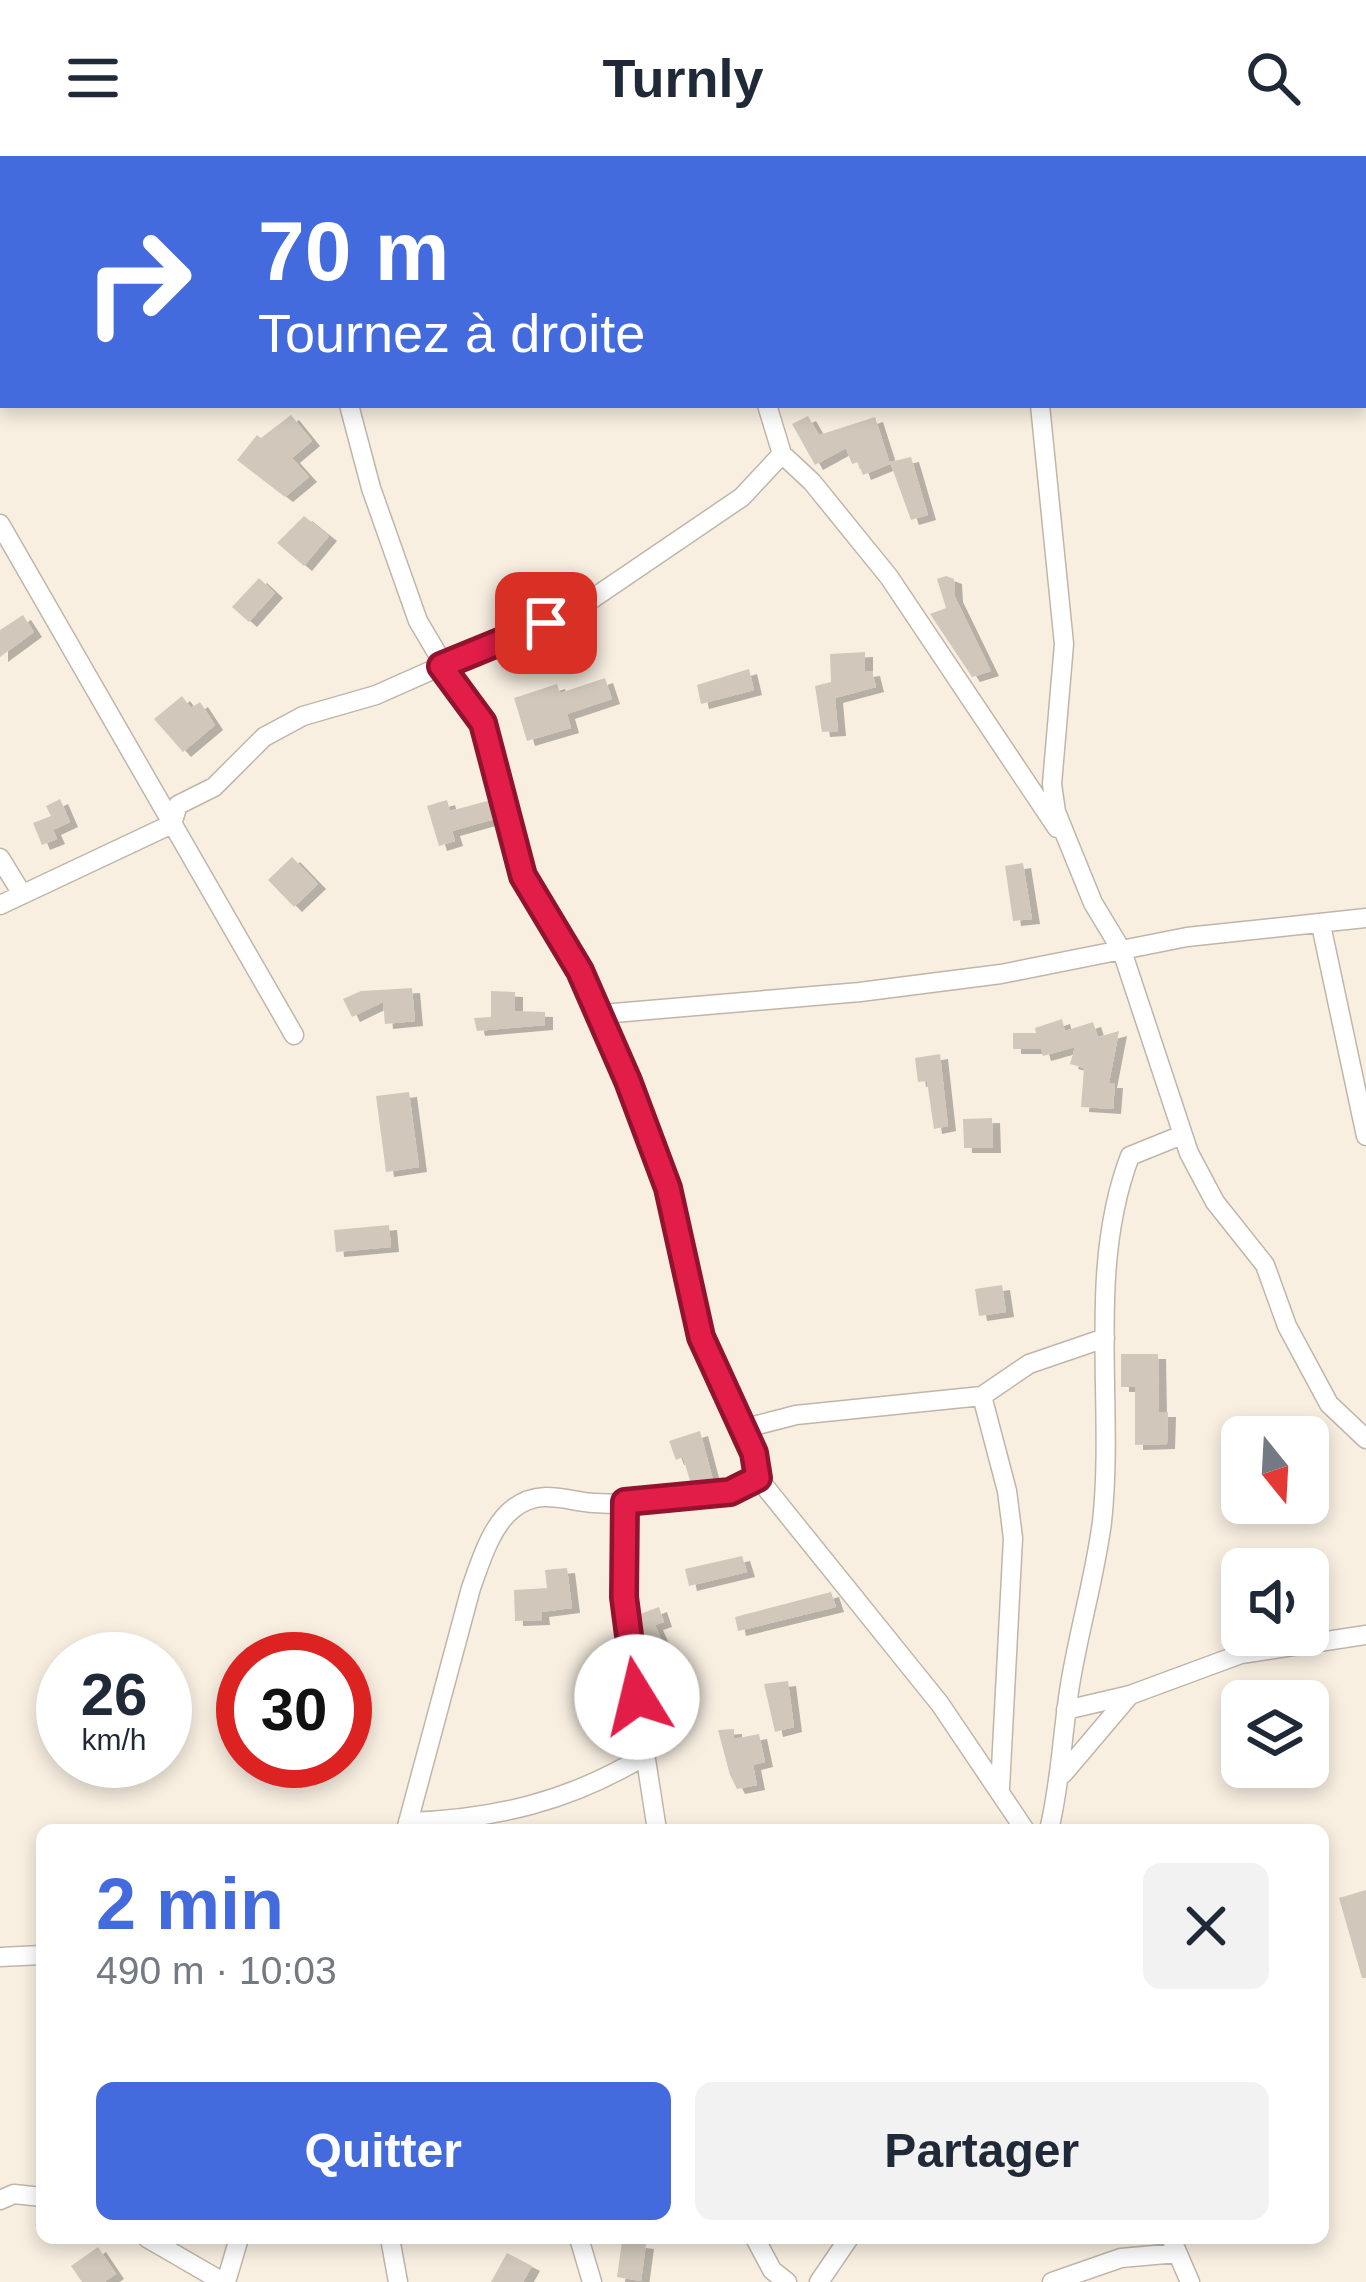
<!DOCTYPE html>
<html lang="fr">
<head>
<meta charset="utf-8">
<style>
	:root { --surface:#fff; --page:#f2f2f3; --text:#1f2937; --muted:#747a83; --accent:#446bdd }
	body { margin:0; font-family:Arial,sans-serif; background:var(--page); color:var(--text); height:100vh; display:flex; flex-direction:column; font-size:45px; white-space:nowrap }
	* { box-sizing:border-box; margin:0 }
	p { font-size:39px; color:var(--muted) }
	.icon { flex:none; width:66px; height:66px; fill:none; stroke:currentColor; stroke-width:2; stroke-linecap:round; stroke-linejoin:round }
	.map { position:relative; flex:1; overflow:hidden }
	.details { position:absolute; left:36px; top:1668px; width:1293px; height:420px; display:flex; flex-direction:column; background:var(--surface); border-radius:18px; box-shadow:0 6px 18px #0003 }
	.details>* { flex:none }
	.hud { position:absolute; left:0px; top:0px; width:1368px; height:252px; box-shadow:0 6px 18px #0003; background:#446bdd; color:#fff; overflow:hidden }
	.needle { width:78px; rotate:162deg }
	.buttons { position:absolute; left:1221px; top:1260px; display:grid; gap:24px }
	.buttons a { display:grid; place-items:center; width:108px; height:108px; border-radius:18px; background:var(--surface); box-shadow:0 6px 18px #0003; font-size:60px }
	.speed { position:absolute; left:36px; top:1476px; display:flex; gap:24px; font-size:60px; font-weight:700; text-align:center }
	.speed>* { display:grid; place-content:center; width:156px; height:156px; border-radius:50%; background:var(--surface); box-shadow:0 6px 18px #0003; line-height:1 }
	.speed small { font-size:30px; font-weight:400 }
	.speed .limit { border:18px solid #d22; background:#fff; color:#111 }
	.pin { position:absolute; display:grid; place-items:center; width:102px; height:102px; color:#fff; margin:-51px; border-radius:24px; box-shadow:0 6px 18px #0006 }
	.me { position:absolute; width:132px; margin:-66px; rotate:351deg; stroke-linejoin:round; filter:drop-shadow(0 0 9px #0008) }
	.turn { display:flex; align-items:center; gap:42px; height:252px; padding:0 60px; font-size:54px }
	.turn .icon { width:156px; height:156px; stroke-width:2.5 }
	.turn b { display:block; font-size:84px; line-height:102px }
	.round { display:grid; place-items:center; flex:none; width:126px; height:126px; border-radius:18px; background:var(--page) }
	.overview { display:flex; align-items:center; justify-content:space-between; height:204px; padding:0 60px }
	h1 { font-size:72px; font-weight:600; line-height:90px; color:var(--accent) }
	.action { display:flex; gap:24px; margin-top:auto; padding:24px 60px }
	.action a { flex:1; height:138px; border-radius:18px; background:var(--accent); color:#fff; font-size:48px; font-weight:600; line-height:138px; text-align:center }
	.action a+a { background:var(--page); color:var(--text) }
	header { display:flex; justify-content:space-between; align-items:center; height:156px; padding:0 60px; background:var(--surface); font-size:54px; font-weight:600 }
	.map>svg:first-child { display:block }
</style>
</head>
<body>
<header><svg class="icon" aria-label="menu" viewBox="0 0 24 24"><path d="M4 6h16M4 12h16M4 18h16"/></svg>Turnly<svg class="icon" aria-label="search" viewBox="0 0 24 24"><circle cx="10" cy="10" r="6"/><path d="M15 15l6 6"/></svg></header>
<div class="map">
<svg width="1366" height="2126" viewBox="0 0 1366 2126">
	<defs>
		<filter id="shadow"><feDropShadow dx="8" dy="5" stdDeviation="0" flood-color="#0004"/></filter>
	</defs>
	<rect width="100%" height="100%" fill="#f8efe1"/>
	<!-- building -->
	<path fill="#d1c8bb" filter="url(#shadow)" d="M291,259l21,26 -20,17 17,19 -24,20 -48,-37 20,-25 4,3z
		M808,260l11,19 56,-18 15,47 -27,11 -5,-13 -6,2 -6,-16 -31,17 -23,-41z
		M911,301l17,58 -17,5 -21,-58z
		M304,360l25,20 -25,30 -27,-23z
		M946,420l8,3 1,18 36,74 -19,6 -42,-63 16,-6 -9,-29z
		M259,422l16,15 -26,29 -17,-15z
		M23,459l11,17 -34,25v-27z
		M865,496v20l7,-1 4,16 -41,11 3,33 -16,1 -7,-46 16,-4 -1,-28z
		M749,513l5,21 -53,14 -4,-19z
		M605,522l7,21 -45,15 4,14 -44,13 -13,-43 43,-14 3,9z
		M182,540l9,12 9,-6 15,23 -32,27 -29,-33z
		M60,643l10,23 -17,8 4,9 -15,6 -9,-22 18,-7 -5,-10z
		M447,644l3,11 41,-11 4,19 -43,12 3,10 -16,5 -12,-40z
		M292,701l26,27 -24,23 -26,-27z
		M1023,707l9,56 -19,2 -8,-55z
		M412,832l3,33 -30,3 -2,-22 -31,15 -9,-18 18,-8z
		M491,835l24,1v19l30,1v13l-68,6 -3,-13 17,-1z
		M1062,863l3,12 28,-9 5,15 21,-6 -10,52h6l-2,26 -32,-2 3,-39 -14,-4 5,-17 -32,9 -2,-7h-28v-16h23l-1,-5z
		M940,898l8,72 -14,3 -7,-48 -9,1 -3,-24z
		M409,936l10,75 -33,5 -10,-76z
		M992,962l1,30h-29l-1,-29z
		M389,1069l2,22 -55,5 -2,-22z
		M1002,1129l4,27 -27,4 -4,-27z
		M1121,1198h37l1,58h9l-1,32 -32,1v-58h-14z
		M700,1275l13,49 -22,4 -8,-27 -7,3 -7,-19z
		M742,1400l5,16 -58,14 -4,-17z
		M567,1412l5,40 -31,4 1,8 -27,1 -1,-31 33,-2 -2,-18z
		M831,1436l5,15 -98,24 -3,-14z
		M659,1451l5,15 -9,3 7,16 -15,6 2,29 8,-3 5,16 -13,4 -9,-79z
		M788,1525l6,46 -19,5 -11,-48z
		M734,1573v10l25,-5 6,28 -12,3 4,20 -20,4 -7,-14 -12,-45z
		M1366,1734v88h-4l-23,-80z
		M622,2085l24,3 -5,37 -24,-4z
		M98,2091l18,27 -12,8h-22l-11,-16z
		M507,2097l25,13 -9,16h-32z"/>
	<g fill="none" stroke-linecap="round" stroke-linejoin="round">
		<defs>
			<path id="minor" d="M225,0l2,3
				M1015,0v3
				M1125,0l11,3
				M470,3l6,-3
				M713,3v-3
				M1365,53h1
				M0,127l3,1
				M0,218l3,-1
				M349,249l22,83 47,133 74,125 30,130 58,95 58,135 30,82 33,150 53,115 4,25 182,226 85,126
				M767,249l15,49 30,28 77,95 168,251
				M1040,249l24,239 -12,140 4,28 37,91 29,48 67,202 26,49 50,63 22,61 42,78 37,35
				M0,368l294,511
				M172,668l6,-19 36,-18 50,-50 39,-21 73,-21 216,-96 150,-102 40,-43
				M0,702l22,36
				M0,749l172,-81
				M1321,769l45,211
				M602,858l258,-22 141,-18 186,-37 179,-19
				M982,1240l25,95 6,47 -13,250
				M742,1273l54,-14 186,-19 47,-32 76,-26
				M625,1346l2,136 30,192
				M1066,1554l64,-15 111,-41 125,-19
				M1063,1618l67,-79
				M408,1666c88,-3 163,-21 238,-67
				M406,1674l65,-242c9,-25 20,-63 43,-80 26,-20 52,-7 80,-5 51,3 119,-2 164,-25
				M1049,1674c12,-49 13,-96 21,-145 9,-55 25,-109 32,-163 13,-120 -16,-251 28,-366l52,-21
				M0,1801l42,-2
				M0,2044l14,-6 28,3
				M147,2082l76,44
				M390,2082l8,44
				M579,2082l13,44
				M755,2082l17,32 15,12
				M1171,2082l19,44
				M226,2126l13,-44
				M819,2126l30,-44
				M1052,2126l69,-24 56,-5"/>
		</defs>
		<!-- minor casing -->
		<use href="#minor" stroke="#bfb6a9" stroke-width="21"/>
		<!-- minor -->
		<use href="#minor" stroke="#fff" stroke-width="18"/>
	</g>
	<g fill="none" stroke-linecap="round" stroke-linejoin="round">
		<defs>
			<path id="route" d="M546,467l-105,43 42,57 40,153 57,95 48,110 40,107 33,149 53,116 4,25 -28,14 -105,10 -1,95 13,100"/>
		</defs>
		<!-- route casing -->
		<use href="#route" stroke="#92132f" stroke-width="30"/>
		<!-- route -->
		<use href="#route" stroke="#e11d48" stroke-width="21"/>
	</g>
</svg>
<div class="buttons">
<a><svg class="needle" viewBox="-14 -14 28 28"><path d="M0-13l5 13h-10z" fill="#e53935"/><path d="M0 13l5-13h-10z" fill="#747a83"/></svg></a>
<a><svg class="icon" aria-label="sound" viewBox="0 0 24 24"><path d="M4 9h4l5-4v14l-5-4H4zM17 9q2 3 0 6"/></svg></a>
<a><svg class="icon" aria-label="layers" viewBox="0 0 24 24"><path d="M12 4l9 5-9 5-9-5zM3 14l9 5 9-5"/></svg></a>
</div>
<div class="speed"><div>26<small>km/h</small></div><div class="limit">30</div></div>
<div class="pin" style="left:546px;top:467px;background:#d93025"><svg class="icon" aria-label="arrive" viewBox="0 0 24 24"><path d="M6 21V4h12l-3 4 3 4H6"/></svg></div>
<svg class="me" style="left:637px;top:1541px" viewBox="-20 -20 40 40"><circle r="19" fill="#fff"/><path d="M0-13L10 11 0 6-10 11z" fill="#e11d48"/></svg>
<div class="hud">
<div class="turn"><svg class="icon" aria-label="right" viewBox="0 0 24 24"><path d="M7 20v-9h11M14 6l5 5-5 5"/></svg><div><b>70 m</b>Tournez à droite</div></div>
</div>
<section class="details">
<div class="overview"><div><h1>2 min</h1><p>490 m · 10:03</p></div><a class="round"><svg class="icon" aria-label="close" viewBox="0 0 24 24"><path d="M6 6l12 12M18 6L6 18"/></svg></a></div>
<div class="action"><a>Quitter</a><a>Partager</a></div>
</section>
</div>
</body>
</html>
